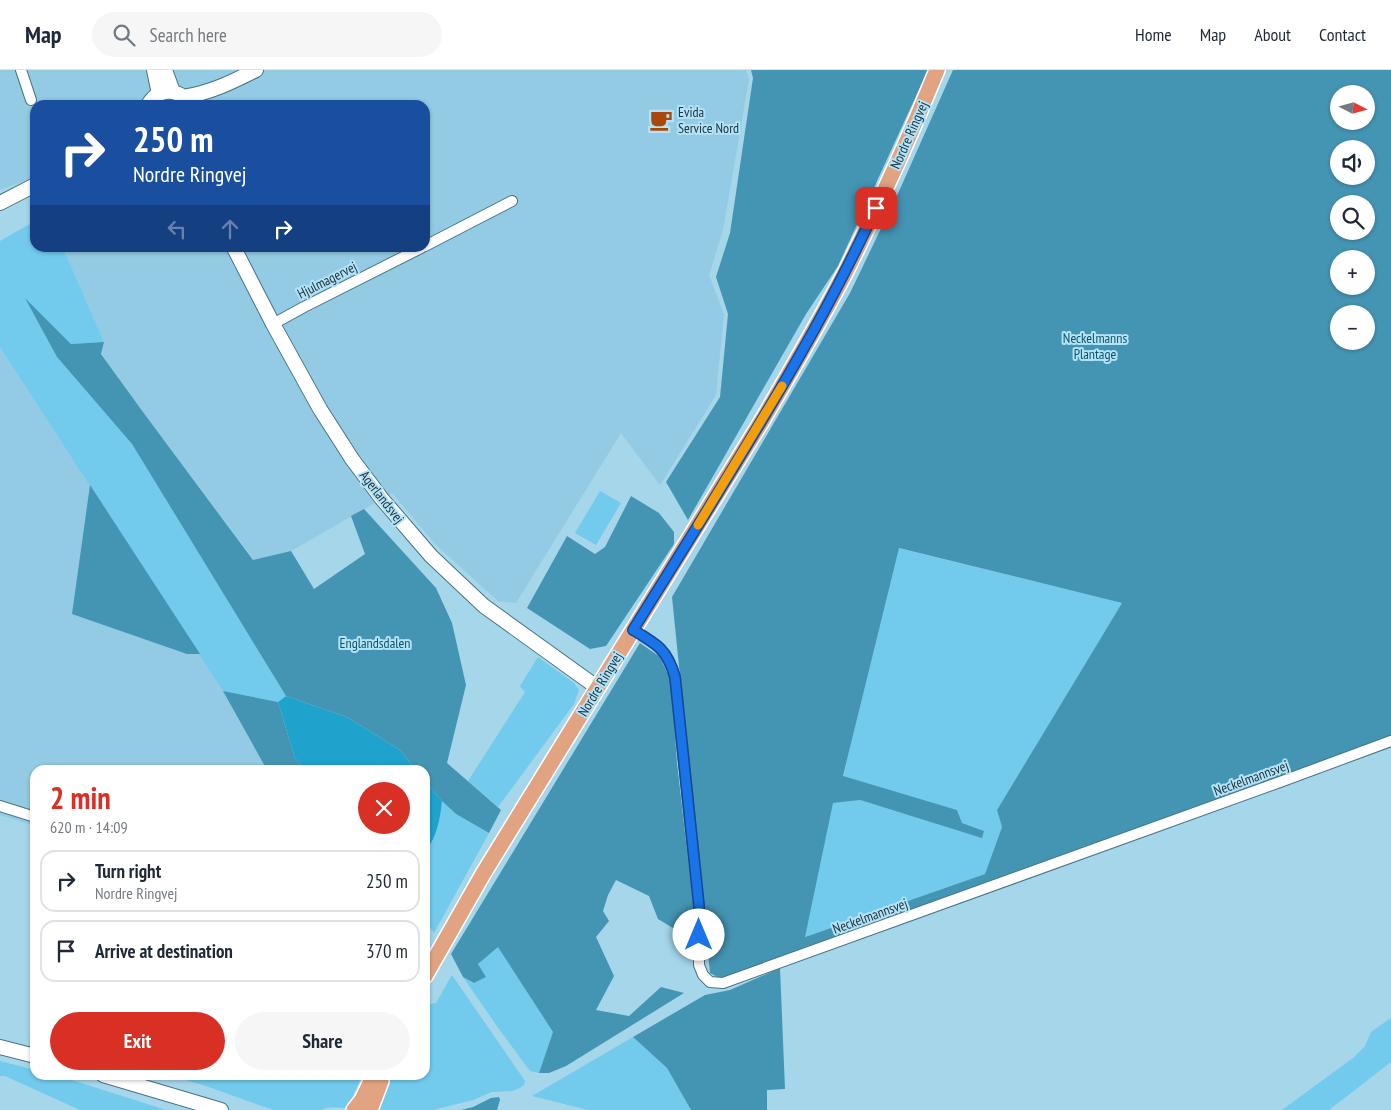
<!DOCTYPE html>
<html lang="en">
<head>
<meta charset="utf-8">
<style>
	:root { --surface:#fff; --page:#f6f6f7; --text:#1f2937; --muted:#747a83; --line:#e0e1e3; --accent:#d93025 }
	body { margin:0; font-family:"PT Sans Narrow",sans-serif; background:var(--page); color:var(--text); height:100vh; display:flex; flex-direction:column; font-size:19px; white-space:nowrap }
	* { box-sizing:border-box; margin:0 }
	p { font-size:16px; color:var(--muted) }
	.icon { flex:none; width:28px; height:28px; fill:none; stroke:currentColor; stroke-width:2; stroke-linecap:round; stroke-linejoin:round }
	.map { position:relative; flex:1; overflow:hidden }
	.side { position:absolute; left:30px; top:695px; width:400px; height:315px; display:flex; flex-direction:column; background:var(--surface); border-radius:15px; box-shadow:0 1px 4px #0004 }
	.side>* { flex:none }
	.top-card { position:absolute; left:30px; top:30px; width:400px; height:152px; border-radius:15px; box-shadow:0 1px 4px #0004; background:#1a4fa0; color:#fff; overflow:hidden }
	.needle { width:32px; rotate:96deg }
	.controls { position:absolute; left:1330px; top:15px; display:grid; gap:10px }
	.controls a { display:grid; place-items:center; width:45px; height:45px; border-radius:50%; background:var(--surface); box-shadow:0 1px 4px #0004; font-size:25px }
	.pin { position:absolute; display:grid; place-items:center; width:42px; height:42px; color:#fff; margin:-21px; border-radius:10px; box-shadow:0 2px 8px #0006 }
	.me { position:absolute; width:55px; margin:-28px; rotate:0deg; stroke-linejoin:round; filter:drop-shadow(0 0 4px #0008) }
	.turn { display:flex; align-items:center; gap:18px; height:105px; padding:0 20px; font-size:22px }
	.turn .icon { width:65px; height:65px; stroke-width:2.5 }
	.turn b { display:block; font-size:35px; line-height:42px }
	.lanes { display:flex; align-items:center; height:48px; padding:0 20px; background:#0003; justify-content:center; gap:25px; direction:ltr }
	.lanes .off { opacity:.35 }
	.round { display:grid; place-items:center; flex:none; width:52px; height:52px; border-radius:26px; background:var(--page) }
	.overview { display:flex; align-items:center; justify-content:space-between; height:85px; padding:0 20px }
	h1 { font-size:30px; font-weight:800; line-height:38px; color:var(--accent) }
	.primary-button { display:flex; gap:10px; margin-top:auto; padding:10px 20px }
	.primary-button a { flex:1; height:58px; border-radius:30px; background:var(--accent); color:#fff; font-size:20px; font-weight:800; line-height:58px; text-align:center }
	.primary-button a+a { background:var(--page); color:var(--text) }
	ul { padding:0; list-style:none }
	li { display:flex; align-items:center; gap:15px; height:62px; margin:0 10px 8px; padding:0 10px; border:2px solid var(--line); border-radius:15px }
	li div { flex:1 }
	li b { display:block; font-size:19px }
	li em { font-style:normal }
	header { display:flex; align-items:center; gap:30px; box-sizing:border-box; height:70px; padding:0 25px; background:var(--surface); border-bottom:1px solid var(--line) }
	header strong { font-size:24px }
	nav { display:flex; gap:28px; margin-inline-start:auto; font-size:18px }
	.search { width:350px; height:45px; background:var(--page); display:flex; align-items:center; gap:12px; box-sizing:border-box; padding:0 18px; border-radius:28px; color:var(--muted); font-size:19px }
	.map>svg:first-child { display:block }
</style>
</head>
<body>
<header>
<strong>Map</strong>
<div class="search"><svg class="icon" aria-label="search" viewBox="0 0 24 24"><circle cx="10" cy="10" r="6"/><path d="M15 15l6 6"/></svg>Search here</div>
<nav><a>Home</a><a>Map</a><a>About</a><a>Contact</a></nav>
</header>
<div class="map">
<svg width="1391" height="1040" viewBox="0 0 1391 1040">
	<rect width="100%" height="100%" fill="#a5d6ea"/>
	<!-- built -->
	<path fill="#92cbe3" d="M0,0h746l3,9 -26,151 -14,45 15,39 -8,81 -56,90 -39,-52 -105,170 -18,-2 -62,-56 -44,-52 -101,58 -37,9 -111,-148 -42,-59 3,-11 -41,-94h362v-143h-390v80l-3,-7 -32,12z
		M0,277l200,307 23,37 44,79h-232v56l-35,-11z"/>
	<!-- green -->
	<path fill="#72caed" d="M35,151v27h28l41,94 -33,2 -44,-44 30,57 75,87 154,252 -8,6 -55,-11 -223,-344v-106z
		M600,421l21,12 -25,42 -21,-12z
		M898,478l224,55 -125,207 5,17 -17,47 -181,63 28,-134 27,-3 122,37 3,-6 -22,-8 -5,-13 -114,-33z
		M538,587l36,26 5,7 -5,14 -76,103 -30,-26 57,-89 -5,-6z
		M442,731l14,13 33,19 -55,100 -9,-13v-68c12,-14 15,-33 17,-51z
		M498,876l55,86 -14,41 -9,-2 -31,-42 -36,-52 11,6 12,-6 -8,-13z
		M452,905l73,106 -1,4 -4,3 -8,3 -20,1 -19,8 -40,10h-54v-5l13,-30h33v-70l11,-2z
		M1391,948v44l-62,48h-47l71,-52 12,-12 6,-14z
		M633,967l34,31 24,42h-103l-56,-14z
		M0,991l35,9v5h21l110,35h-86l-75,-34h-5z
		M168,1005h87l14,5 19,-3 2,-2h72l-14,32c-10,3 -15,-3 -26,3h-49l-67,-24z"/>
	<!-- forest -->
	<path fill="#4495b3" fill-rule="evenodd" d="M751,0h177l-90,196 -32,48 -118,206 -22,-38 54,-85 8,-83 -12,-37 14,-44 23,-155z
		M953,0h438v671l-670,238 -11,-6 -38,-376 178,-304 50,-104zM1339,24h27v27h-27zM1339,79h27v27h-27zM1339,134h27v27h-27zM1339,189h27v27h-27zM1339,244h27v27h-27zM899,478l223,55 -125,207 5,17 -17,47 -180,63 28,-134 27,-3 122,38 2,-7 -22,-8 -5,-13 -114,-34z
		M25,228l46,46 33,-2 -3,12 42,58 110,148 38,-9 23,38 51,-35 -14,-38 13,-7 72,79 16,35 14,62 -19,78 54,47 -12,23 -33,-19 -14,-13 -17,-20v-11h-9l-16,-20 -53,-33 -61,-21 -154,-252 -75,-87z
		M90,415l110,169h-13l-115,-40z
		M631,426l28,17 15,19v12l-68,102 -16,3 -63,-41 40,-72 28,18 10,-7z
		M640,573l20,14 11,24 6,82 18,157 -7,17 -30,-18 -9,-23 -33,-16 -8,15 -5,16 6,10 -13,16 18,39 -18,34 33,6 32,-29 23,6 -118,73 -17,7h-10l14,-41 -55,-85 -20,17 8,13 -12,6 -11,-6 -12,-23z
		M223,621l55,11 17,56 10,12h-38z
		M780,898l5,121 -18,1v20h-76l-24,-42 -34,-31 72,-42 25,-5z
		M499,1027l1,3 -3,10h-36l12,-3 18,-9z"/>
	<!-- water -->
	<path fill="#1fa3cc" d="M286,626l61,21 53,33 16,20h-111l-10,-12 -17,-56z
		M425,711l17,20c-2,19 -5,36 -17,51z"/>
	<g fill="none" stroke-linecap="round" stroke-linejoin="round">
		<defs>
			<path id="street" d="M21,0l10,30
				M425,176l87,-45
				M273,254l31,-17 117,-59
				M633,560c24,14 34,20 42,47l24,229v59l4,10 7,7 13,1 557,-201 111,-41
				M0,736l35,11"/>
			<path id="secondary" d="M154,0l5,24
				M165,0l8,22
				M183,27c27,-4 49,-15 73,-27
				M148,35c10,-17 30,-18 41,-1
				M0,133l35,-18
				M234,178l39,76 47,85 32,50 30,40 49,57 53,50 114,82
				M0,977l35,9
				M103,1005l118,35"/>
			<path id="primary" d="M425,906l58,-102 280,-455c28,-48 56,-96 82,-146 33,-66 64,-134 92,-203
				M354,1040l8,-10 12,-25
				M370,1040l11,-29"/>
		</defs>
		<!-- street casing -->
		<use href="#street" stroke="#467486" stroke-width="12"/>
		<!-- secondary casing -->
		<use href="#secondary" stroke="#467486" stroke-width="16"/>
		<!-- primary casing -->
		<use href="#primary" stroke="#fff" stroke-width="18"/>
		<!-- street -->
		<use href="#street" stroke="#fff" stroke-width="10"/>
		<!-- secondary -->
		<use href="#secondary" stroke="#fff" stroke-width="14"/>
		<!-- primary -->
		<use href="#primary" stroke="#e2a382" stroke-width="15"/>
	</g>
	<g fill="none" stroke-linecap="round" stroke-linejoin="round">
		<defs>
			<path id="route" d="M699,865v-29l-24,-229c-8,-28 -18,-33 -42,-47 57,-92 115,-183 168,-277 27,-47 52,-96 75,-145"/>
		</defs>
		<!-- route casing -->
		<use href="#route" stroke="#114b97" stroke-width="12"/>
		<!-- route -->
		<use href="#route" stroke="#1a73e8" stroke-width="9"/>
		<!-- slow -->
		<path stroke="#f59e0b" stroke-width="9" d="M698,455l84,-139"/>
	</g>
	<!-- icons -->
	<defs>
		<symbol id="cafe-bare" viewBox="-9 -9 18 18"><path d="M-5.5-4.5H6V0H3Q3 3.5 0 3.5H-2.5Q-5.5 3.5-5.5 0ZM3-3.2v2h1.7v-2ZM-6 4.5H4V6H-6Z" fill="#aa480a" stroke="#b2e3f8" stroke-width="2.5" paint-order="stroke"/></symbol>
	</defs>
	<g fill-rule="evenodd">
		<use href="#cafe-bare" x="645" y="34" width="32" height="32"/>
	</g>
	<g text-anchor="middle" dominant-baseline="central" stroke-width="4" stroke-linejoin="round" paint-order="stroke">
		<!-- poi labels -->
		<g font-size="14" fill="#22363e" stroke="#b2e3f8" text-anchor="start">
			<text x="678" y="42">Evida<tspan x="678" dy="16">Service Nord</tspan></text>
		</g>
		<!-- street labels -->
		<g font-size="14" fill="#22363e" stroke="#b2e3f8">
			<text transform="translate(909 65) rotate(-66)">Nordre Ringvej</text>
			<text transform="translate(327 210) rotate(-27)">Hjulmagervej</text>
			<text transform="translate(382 427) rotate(52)">Agerlandsvej</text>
			<text transform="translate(600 614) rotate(-59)">Nordre Ringvej</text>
			<text transform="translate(1251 708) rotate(-20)">Neckelmannsvej</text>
			<text transform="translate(870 846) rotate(-20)">Neckelmannsvej</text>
		</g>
		<!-- park labels -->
		<g font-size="14" fill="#0f5369" stroke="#b2e3f8">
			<text x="1095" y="268">Neckelmanns<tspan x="1095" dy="16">Plantage</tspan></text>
			<text x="375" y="573">Englandsdalen</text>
		</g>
	</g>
</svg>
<div class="controls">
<a><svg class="needle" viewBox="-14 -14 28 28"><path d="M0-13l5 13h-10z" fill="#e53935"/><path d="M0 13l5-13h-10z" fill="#747a83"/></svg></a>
<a><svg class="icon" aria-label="sound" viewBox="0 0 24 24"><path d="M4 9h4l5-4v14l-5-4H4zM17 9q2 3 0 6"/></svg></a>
<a><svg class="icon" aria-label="search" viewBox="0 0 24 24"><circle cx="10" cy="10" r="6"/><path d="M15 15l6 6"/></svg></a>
<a>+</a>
<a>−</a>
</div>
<div class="pin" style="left:876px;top:138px;background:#d93025"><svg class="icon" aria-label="arrive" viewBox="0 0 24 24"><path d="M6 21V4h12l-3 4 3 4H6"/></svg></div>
<svg class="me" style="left:699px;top:865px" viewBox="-20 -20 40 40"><circle r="19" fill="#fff"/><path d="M0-13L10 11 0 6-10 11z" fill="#1a73e8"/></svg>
<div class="top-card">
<div class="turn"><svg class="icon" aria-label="right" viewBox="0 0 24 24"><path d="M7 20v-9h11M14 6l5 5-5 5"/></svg><div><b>250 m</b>Nordre Ringvej</div></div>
<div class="lanes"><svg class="icon off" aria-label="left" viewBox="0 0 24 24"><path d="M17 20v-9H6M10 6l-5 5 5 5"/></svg><svg class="icon off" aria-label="ahead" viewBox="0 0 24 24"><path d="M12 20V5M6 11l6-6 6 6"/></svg><svg class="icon" aria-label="right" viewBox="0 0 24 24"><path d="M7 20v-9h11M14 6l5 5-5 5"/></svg></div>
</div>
<section class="side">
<div class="overview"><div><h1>2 min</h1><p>620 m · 14:09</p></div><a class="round" style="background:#d93025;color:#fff"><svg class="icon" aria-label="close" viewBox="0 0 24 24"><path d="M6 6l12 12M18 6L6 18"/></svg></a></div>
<ul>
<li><svg class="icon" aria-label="right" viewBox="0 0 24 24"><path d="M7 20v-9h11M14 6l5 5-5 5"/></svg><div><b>Turn right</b><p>Nordre Ringvej</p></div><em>250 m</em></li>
<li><svg class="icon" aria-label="arrive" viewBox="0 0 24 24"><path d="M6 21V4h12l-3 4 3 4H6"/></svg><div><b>Arrive at destination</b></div><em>370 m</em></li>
</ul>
<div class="primary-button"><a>Exit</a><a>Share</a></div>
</section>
</div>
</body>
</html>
